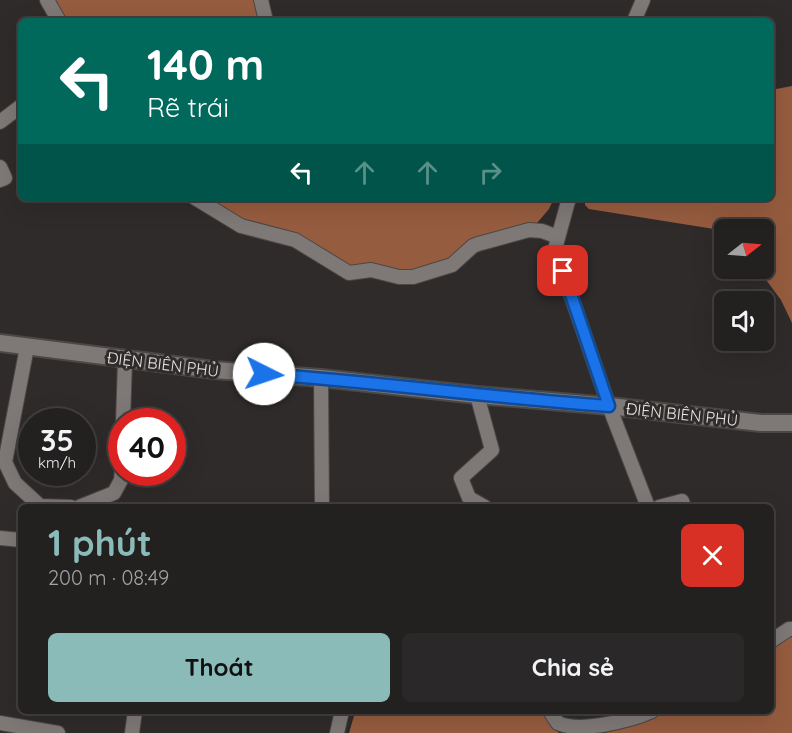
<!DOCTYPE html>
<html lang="vi">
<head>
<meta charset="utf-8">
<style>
	:root { --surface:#232020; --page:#2b2829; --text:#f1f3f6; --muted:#a3a3a5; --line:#403e3e; --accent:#8bbbb9 }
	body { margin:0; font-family:Quicksand,sans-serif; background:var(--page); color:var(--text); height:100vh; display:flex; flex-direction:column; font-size:22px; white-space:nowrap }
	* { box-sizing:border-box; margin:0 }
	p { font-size:20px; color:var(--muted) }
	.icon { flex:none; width:33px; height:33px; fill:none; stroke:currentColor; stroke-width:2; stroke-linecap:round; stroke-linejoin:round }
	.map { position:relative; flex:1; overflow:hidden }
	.sheet { position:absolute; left:18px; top:504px; width:756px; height:210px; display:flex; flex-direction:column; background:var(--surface); border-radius:9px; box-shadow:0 6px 24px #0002,0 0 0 2px var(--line) }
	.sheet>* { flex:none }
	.top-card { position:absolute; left:18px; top:18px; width:756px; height:183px; border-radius:9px; box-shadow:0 6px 24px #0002,0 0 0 2px var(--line); background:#00695c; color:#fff; overflow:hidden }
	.needle { width:39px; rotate:73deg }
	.tools { position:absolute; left:714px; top:219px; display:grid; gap:12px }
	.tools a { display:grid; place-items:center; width:60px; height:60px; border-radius:9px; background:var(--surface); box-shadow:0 6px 24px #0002,0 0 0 2px var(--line); font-size:30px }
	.speed { position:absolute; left:18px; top:408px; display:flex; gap:12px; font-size:30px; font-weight:700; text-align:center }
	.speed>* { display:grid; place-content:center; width:78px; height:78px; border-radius:50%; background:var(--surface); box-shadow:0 6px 24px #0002,0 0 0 2px var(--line); line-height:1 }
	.speed small { font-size:15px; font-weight:400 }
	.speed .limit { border:9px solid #d22; background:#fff; color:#111 }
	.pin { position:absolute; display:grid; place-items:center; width:51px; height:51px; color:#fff; margin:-26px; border-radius:12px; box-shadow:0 3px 9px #0006 }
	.me { position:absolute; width:66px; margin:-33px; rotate:94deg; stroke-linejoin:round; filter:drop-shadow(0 0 4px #0008) }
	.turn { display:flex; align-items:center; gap:21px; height:126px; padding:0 30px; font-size:27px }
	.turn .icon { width:78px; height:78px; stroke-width:2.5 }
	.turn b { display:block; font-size:42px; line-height:51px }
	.lanes { display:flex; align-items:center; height:57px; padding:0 30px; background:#0003; justify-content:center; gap:30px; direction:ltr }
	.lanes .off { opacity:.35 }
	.round { display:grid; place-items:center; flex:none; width:63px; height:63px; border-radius:9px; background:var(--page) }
	.overview { display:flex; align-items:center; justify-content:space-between; height:102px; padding:0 30px }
	h1 { font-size:36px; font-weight:800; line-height:45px; color:var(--accent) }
	.primary-button { display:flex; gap:12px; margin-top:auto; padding:12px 30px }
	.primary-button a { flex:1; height:69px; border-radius:9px; background:var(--accent); color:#111; font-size:24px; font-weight:800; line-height:69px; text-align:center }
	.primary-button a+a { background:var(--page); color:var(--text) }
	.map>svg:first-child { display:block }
</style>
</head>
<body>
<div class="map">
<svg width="792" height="733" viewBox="0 0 792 733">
	<rect width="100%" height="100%" fill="#2f2b2a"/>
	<!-- water -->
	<path fill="#965c3f" d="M53,0h203l3,21h-197z
		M792,86v237l-11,-23 -23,-31 6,-1v-38h-40v4l-10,-5 -125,-20 -4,-4v-7h186v-108z
		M208,198h346l-5,11 -12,14 -85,36 -36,13 -68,-5 -117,-53z
		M792,637v96h-188l25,-6 40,-16h102v-63l11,-8z
		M360,711h184l5,11 10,11h-210l5,-17z"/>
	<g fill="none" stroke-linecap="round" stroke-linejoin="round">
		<defs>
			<path id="minor" d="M47,0l12,21
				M261,0l5,21
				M634,21l9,-21
				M0,122l21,-16
				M0,167l5,11 -5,2
				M195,198l46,28 54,14 54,33 22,-3 28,7h14l39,-12 21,-19 5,-2 51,-14 13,1 16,6
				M569,198l-14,51 54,157 39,101
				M27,347l-22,115 10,21 25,23 31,1
				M321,378l1,129
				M477,395l15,55 -31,28 8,20 16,9
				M123,422l2,-62
				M79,507l35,-14 7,-13 1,-11
				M659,507l23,-6 2,6
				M0,538l21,2
				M771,641l18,-12h3
				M550,711c2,3 5,9 8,12 20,10 73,-2 94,-12
				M0,723l58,10
				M132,733l3,-22
				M337,733l5,-22"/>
			<path id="tertiary" d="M0,343l214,27 107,8 156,17 132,11 152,17h31"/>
		</defs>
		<!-- minor casing -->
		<use href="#minor" stroke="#4a4745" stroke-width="16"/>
		<!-- tertiary casing -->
		<use href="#tertiary" stroke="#4a4745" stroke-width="20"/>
		<!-- minor -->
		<use href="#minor" stroke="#7e7977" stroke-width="14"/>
		<!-- tertiary -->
		<use href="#tertiary" stroke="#7e7977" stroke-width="16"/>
	</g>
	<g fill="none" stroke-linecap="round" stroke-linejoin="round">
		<defs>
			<path id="route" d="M264,374c115,8 230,24 345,32l-46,-135"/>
		</defs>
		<!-- route casing -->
		<use href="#route" stroke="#114b97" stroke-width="15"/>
		<!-- route -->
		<use href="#route" stroke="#1a73e8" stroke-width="10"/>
	</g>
	<g text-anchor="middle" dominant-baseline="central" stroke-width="6" stroke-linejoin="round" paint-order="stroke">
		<!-- street labels -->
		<g font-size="16" fill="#eae7e6" stroke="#2f2b2a">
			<text transform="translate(163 364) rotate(7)">ĐIỆN BIÊN PHỦ</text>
			<text transform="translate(682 414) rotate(6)">ĐIỆN BIÊN PHỦ</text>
		</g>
	</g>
</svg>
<div class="tools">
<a><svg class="needle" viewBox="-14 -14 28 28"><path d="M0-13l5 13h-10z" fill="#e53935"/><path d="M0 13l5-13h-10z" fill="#a3a3a5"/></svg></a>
<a><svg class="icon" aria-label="sound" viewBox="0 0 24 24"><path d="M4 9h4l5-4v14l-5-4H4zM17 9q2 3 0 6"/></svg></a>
</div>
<div class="speed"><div>35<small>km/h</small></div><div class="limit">40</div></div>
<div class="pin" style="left:563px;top:271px;background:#d93025"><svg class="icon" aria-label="arrive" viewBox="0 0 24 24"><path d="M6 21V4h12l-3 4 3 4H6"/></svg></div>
<svg class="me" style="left:264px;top:374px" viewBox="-20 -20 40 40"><circle r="19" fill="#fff"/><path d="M0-13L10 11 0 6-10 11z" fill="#1a73e8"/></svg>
<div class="top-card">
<div class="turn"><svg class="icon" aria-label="left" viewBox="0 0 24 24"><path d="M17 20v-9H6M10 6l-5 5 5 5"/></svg><div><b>140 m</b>Rẽ trái</div></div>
<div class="lanes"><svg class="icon" aria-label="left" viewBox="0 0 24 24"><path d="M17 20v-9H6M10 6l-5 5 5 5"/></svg><svg class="icon off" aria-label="ahead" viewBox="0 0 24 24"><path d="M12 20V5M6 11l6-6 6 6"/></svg><svg class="icon off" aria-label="ahead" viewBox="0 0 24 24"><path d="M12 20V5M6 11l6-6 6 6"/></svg><svg class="icon off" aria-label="right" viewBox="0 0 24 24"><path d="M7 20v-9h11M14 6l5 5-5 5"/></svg></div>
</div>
<section class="sheet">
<div class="overview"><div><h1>1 phút</h1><p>200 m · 08:49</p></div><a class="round" style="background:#d93025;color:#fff"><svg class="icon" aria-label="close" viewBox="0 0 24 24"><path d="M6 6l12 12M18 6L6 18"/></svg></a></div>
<div class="primary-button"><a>Thoát</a><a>Chia sẻ</a></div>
</section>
</div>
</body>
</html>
